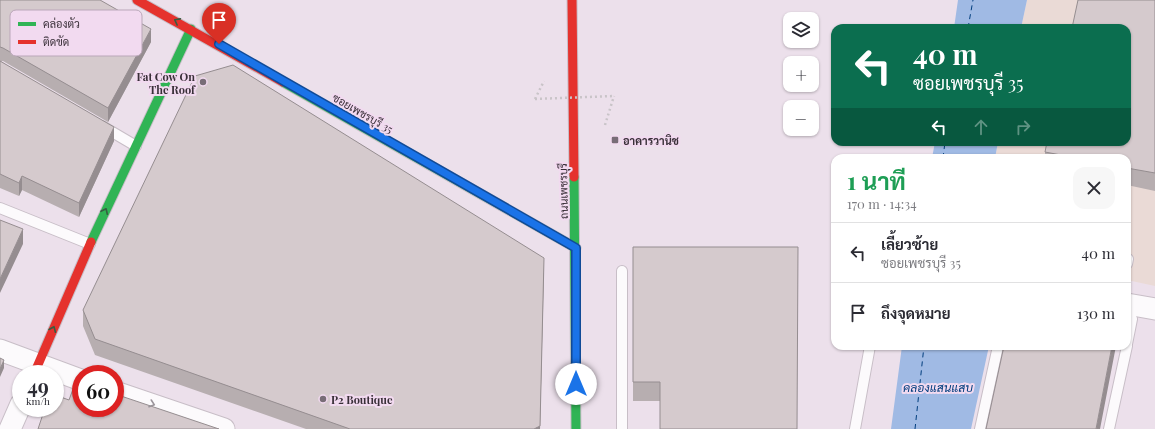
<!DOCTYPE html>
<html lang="th">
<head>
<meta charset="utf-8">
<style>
	:root { --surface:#fff; --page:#f7f7f7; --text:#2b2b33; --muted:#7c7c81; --line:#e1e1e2 }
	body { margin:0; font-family:"Playfair Display",Sarabun,serif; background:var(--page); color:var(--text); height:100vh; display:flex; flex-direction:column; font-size:15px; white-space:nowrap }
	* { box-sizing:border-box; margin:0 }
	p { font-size:13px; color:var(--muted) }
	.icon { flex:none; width:22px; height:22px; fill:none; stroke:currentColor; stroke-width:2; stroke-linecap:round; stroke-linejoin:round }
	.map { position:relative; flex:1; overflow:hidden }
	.details { position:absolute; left:831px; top:154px; width:300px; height:196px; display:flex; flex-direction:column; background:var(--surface); border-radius:12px; box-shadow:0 1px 3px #0004 }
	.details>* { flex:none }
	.banner { position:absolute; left:831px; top:24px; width:300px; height:122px; border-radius:12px; box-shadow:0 1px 3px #0004; background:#0b6e4f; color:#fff; overflow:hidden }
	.tools { position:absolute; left:783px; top:12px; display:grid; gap:8px }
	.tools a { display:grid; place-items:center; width:36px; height:36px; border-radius:8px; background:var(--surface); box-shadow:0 1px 3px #0004; font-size:20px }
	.speed { position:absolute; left:12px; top:365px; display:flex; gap:8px; font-size:20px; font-weight:700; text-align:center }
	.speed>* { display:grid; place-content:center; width:52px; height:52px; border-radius:50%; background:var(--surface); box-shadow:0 1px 3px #0004; line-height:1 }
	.speed small { font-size:10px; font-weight:400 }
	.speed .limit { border:6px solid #d22; background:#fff; color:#111 }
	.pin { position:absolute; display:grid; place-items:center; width:34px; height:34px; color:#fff; margin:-41px -17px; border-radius:50% 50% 50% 0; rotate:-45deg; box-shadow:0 0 4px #0007 }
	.pin .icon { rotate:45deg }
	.me { position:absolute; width:44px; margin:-22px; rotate:0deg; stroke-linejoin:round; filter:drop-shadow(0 0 3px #0008) }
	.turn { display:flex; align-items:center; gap:14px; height:84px; padding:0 16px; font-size:18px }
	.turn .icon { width:52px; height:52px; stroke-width:2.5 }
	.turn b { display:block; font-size:28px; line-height:34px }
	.lanes { display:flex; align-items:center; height:38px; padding:0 16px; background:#0003; justify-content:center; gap:20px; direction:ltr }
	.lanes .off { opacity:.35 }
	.round { display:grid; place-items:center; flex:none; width:42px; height:42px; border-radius:12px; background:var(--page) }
	.overview { display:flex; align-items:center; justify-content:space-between; height:68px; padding:0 16px }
	h1 { font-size:24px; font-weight:700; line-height:30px; color:#1e9e55 }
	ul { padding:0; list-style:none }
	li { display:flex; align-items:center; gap:12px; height:60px; padding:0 16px; border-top:1px solid var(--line) }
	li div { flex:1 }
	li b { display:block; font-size:15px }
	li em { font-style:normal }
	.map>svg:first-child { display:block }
</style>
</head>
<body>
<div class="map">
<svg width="1155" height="429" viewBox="0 0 1155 429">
	<rect width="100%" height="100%" fill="#ece0eb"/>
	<!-- commercial -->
	<path fill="#eadad6" d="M1027,0h128v286l-28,-6v-122h-132l3,-16h129v-114h-106z"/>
	<!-- water -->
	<path fill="#a0bae4" d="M958,0h69l-6,28h-67z
		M935,142h63l-3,16h-63z
		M902,346h87l-18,83h-80z"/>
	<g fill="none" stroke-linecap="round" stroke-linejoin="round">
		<!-- ferry -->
		<path stroke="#003d7d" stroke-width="1" stroke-dasharray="5 4" stroke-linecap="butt" d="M968,28l5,-28
			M943,158l2,-16
			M915,429l9,-83"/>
		<defs>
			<path id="lane" d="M102,126l34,20
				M0,208l90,36
				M1127,264l1,-5
				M622,271v158
				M1127,318l5,1 -5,25
				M855,429l15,-83
				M980,429l18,-83
				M1109,429l18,-83"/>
			<path id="street" d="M1127,304l28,5
				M0,350l81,30
				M115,392l109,37
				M10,429l11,-25"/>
			<path id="fast" d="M283,82l293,166
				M574,177l2,252
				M91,242l100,-213"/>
			<path id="jam" d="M137,0l146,82
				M572,0l2,177
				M34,374l57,-132"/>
		</defs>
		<!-- lane casing -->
		<use href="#lane" stroke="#c8bec7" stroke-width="12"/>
		<!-- street casing -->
		<use href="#street" stroke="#c8bec7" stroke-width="23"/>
		<!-- fast casing -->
		<use href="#fast" stroke="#c8bec7" stroke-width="11"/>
		<!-- jam casing -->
		<use href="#jam" stroke="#c8bec7" stroke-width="11"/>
		<!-- path -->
		<path stroke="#c9c4c8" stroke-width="2.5" stroke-dasharray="2 3" stroke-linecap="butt" d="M535,99l9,-18
			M605,125l9,-29"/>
		<!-- lane -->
		<use href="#lane" stroke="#fcfafc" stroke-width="10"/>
		<!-- street -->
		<use href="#street" stroke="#fcfafc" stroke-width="21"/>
		<!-- fast -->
		<use href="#fast" stroke="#30b455" stroke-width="9"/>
		<!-- jam -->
		<use href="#jam" stroke="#e5322d" stroke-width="9"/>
		<!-- path-bridge -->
		<path stroke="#c9c4c8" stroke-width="2.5" stroke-dasharray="2 3" stroke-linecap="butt" d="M535,99l79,-3"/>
	</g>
	<!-- wall -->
	<path fill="#b7aeb0" d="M0,0l151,42 -43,80 -105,-61h-2l113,80 -35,76 -57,-27 -3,6 -19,-8z
		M1155,0v191l-28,-6v-27h-82v-6z
		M633,247h165l-138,154h-27z
		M544,273l-4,156h-234l-211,-74 -12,-29v-16z"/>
	<!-- shaded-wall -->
	<path fill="#958d90" d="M151,29v13l-43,80v-14z
		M114,127v14l-35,76v-14z
		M22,176v14l-3,6v-13z
		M23,229v15l-23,49v-14z
		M544,258l-4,171h-6z
		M1112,346h4l-16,83h-4z
		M4,360v8l-4,9v-8z"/>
	<!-- building -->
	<path fill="#d5cacd" stroke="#958d90" d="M0,0h100l51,29 -43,79 -105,-60 -3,-1z
		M1078,0h77v173l-28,-5v-10h-50l-32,-6 2,-10h80v-114h-55z
		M0,61l114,66 -35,76 -57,-27 -3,7 -19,-9z
		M233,65l311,193 -4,168 -6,3h-184l-255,-90 -12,-29 112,-234z
		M0,220l23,9 -23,50z
		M633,247h165l-1,182h-137v-47h-27z
		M1004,346h108l-16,83h-110z
		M0,358l4,2 -4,9z
		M76,381l5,2v25h34v-14l104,35h-181l7,-21h10v-13l14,5z"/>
	<!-- one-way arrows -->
	<defs><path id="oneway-chevron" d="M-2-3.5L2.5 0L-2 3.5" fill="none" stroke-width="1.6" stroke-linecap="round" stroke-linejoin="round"/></defs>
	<g stroke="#365e42">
		<use href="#oneway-chevron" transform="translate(177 21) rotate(-152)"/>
		<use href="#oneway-chevron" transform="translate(105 211) rotate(-65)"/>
		<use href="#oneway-chevron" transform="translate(53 329) rotate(-67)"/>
	</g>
	<use stroke="#9a949a" href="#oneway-chevron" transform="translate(152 404) rotate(19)"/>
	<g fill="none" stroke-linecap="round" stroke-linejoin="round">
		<defs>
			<path id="route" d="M219,44l357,204v136"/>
		</defs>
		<!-- route casing -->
		<use href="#route" stroke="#114b97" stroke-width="10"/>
		<!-- route -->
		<use href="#route" stroke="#1a73e8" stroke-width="7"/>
	</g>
	<!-- markers -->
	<g fill="#786d77" stroke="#f2daf0" stroke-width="1.5">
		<circle cx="203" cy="82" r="4"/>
		<rect x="611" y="136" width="8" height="8" rx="2"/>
		<circle cx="323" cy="399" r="4"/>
	</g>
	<g text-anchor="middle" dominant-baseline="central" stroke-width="4" stroke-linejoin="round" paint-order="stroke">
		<!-- poi labels -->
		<g font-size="11" font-weight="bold" fill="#392f38" stroke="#f2daf0" text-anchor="start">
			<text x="195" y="76" text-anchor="end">Fat Cow On<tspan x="195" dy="13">The Roof</tspan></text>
			<text x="623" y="140">อาคารวานิช</text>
			<text x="331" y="399">P2 Boutique</text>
		</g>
		<!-- street labels -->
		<g font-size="11" fill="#392f38" stroke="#f2daf0">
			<text transform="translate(363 113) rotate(30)">ซอยเพชรบุรี 35</text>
			<text transform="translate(563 191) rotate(-91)">ถนนเพชรบุรี</text>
		</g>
		<!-- water labels -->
		<g font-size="12" font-style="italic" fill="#003d7d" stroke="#f2daf0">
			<text x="938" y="387">คลองแสนแสบ</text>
		</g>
	</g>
	<!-- legend -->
	<rect x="10" y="10" width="132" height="46" rx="6" fill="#f2daf0" stroke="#baa7b9" stroke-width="1"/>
	<rect x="18" y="22" width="18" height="4" fill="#30b455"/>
	<rect x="18" y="40" width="18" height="4" fill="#e5322d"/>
	<g font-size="11" fill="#392f38">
		<text x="43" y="28">คล่องตัว</text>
		<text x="43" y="46">ติดขัด</text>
	</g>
</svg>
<div class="tools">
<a><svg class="icon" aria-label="layers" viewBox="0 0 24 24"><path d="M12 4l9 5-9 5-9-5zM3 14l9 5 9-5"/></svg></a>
<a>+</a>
<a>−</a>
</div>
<div class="speed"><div>49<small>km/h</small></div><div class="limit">60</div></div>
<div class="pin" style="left:219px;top:44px;background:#d93025"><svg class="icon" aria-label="arrive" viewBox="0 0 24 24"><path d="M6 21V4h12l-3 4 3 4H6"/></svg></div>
<svg class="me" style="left:576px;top:384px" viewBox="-20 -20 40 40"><circle r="19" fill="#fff"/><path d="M0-13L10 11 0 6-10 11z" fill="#1a73e8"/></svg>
<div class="banner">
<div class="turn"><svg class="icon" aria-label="left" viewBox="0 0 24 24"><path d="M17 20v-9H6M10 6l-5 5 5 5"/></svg><div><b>40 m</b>ซอยเพชรบุรี 35</div></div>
<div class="lanes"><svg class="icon" aria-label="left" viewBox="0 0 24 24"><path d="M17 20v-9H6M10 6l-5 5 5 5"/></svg><svg class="icon off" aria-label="ahead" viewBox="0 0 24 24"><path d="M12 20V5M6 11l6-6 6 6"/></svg><svg class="icon off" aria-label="right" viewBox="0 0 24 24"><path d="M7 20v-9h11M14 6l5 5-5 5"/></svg></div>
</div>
<section class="details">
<div class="overview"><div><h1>1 นาที</h1><p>170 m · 14:34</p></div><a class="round"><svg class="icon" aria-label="close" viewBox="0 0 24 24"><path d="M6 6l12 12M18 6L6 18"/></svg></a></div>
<ul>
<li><svg class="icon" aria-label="left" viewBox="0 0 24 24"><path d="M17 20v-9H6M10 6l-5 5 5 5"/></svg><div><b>เลี้ยวซ้าย</b><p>ซอยเพชรบุรี 35</p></div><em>40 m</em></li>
<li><svg class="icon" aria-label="arrive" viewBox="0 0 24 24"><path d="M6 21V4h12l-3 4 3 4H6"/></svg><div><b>ถึงจุดหมาย</b></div><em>130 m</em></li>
</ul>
</section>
</div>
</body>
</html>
